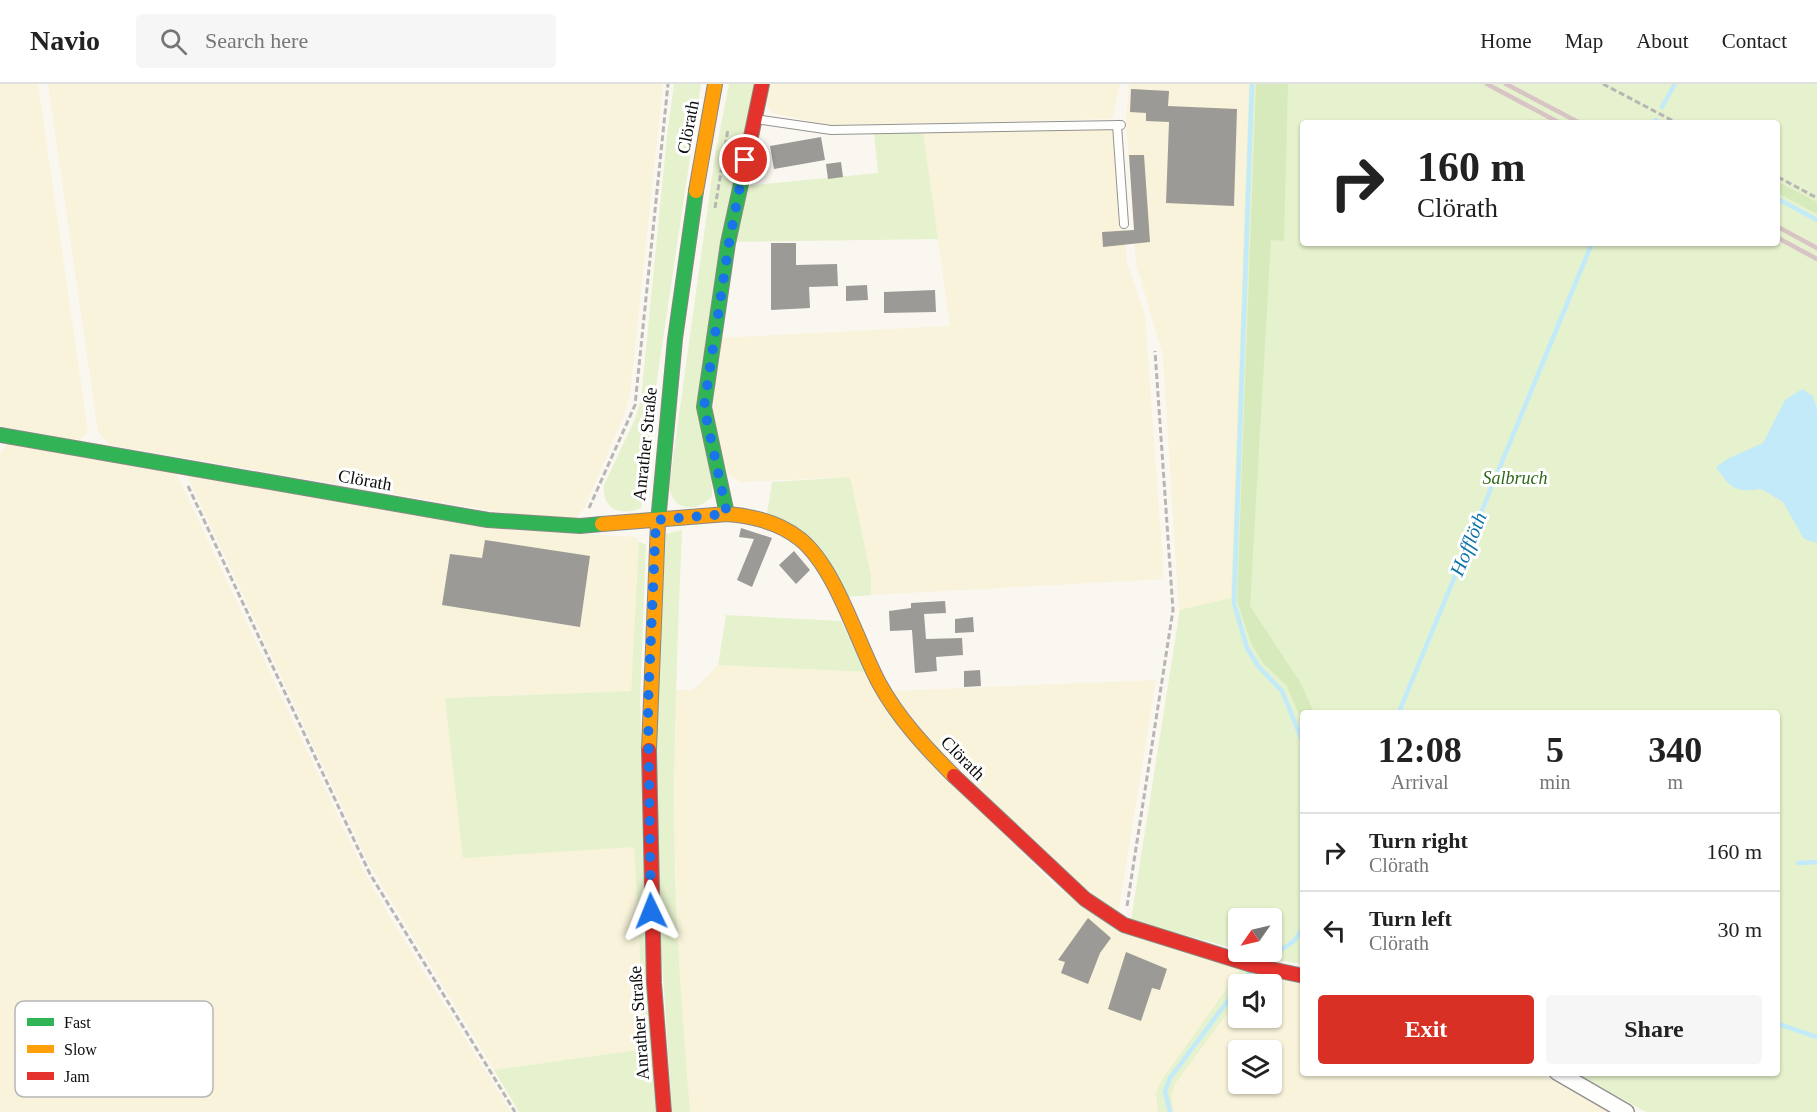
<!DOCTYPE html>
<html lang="en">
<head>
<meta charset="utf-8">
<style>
	:root { --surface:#fff; --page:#f6f6f6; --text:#222; --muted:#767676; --line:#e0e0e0; --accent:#d93025 }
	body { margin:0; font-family:"Times New Roman",serif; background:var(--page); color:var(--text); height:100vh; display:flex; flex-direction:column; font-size:22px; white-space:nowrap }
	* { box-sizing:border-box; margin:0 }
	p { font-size:20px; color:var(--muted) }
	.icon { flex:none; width:33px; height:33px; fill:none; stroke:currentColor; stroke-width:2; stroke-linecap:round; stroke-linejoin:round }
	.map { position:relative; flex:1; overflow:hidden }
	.panel { position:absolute; left:1300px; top:626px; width:480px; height:366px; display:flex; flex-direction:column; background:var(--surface); border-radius:6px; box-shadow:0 2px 4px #0004 }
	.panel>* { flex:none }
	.top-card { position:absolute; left:1300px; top:36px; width:480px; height:126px; border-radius:6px; box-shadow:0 2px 4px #0004; background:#fff; color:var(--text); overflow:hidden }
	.needle { width:39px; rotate:236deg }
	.buttons { position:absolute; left:1228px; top:824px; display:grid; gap:12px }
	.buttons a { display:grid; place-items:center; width:54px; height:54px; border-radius:6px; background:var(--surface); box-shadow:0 2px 4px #0004; font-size:30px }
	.pin { position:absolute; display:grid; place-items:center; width:51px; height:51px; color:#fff; margin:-26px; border:3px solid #fff; border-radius:50%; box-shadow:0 2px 6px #0007 }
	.me { position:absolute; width:66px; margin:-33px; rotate:358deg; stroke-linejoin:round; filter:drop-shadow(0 0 4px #0008) }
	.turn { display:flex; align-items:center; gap:21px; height:126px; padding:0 18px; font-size:27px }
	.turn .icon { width:78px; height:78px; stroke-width:2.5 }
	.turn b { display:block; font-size:42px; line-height:51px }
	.eta { display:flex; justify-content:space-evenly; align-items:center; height:102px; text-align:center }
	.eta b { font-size:36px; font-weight:700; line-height:42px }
	.action { display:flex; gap:12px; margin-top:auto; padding:12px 18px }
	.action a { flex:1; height:69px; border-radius:6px; background:var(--accent); color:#fff; font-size:24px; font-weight:700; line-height:69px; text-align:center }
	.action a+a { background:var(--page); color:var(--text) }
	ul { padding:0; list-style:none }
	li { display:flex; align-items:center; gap:18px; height:78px; padding:0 18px; border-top:2px solid var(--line) }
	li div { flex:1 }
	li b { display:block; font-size:22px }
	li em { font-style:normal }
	header { display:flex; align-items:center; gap:36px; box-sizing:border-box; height:84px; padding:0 30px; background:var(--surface); border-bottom:2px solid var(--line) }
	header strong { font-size:28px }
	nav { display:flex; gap:33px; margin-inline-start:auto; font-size:21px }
	.search { width:420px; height:54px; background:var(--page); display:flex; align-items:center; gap:15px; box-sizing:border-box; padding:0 21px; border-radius:6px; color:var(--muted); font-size:22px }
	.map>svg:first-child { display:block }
</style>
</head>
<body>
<header>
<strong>Navio</strong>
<div class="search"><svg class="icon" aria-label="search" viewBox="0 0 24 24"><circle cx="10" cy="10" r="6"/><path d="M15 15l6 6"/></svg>Search here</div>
<nav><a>Home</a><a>Map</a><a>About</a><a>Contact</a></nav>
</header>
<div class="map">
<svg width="1817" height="1028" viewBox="0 0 1817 1028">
	<rect width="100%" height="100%" fill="#faf7f0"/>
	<!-- farmland -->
	<path fill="#f8f3da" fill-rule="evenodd" d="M0,0h38l50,348 -9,8 -79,-14z
		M48,0h615l-33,311 -6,20 -40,94 -9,9 -29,2 -436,-75 -12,-13z
		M768,0h352l-8,35 -284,6 -55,-12 -7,-8z
		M1129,0h120l-18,519 -52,12 -16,-260 -27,-91 -10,-144z
		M1115,44l4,7 8,128 18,52 19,264 -293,16v-19l-21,-99 -110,5 -11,-7 -17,-48 7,-89 231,-12 -27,-194z
		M8,358l167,29 187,396 26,47 123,198h-511v-657z
		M186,389l325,57 125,7 3,5 -8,149 -186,7 19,159 170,-11 11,203 -151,21 -125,-206z
		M718,581l148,7 73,97 115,116 28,18 160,65 -81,113 -5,12 2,19h-468l-10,-121 -6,-169 2,-132h17z
		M1156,596l-38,234 -55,-44 -140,-137 -31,-42z
		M1267,890l36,9 1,89 235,1 69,39h-434l-3,-16 4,-12 51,-69 13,-13v15h33v-33h-15zM1239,966h33v33h-33z"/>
	<!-- green -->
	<path fill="#e6f2cd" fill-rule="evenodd" d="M674,0h27l-45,302 -15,122c-21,9 -39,1 -37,-23l31,-66 6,-20 26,-263z
		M729,0h29l-50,254 4,158c-14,17 -39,16 -43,-9l46,-332z
		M1249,0h568v1028h-171l-70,-39 202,-1v-360h-474l-1,252 -49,-7 -12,-6h30v-33h-33v32l-108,-30 48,-305 1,-5 51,-12zM1304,39h474v120h-474z
		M923,48l15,107 -204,3 10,-56 134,-13 -4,-40z
		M850,393l21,99v19l-25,2 -79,-83 5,-32z
		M682,446c-4,97 -8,194 -8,291 1,97 8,194 16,291h-18l-15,-229 -1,-182 10,-167z
		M639,458l7,3 -6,157 16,410h-137l-25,-42 151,-21 -11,-202 -171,11 -18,-160 186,-7z
		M726,531l115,6 25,51 -148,-7z
		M1240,886l27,4 -10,10h-18v18l-13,13 -51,69 -4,12 3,16h-16l-2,-19 5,-12z"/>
	<!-- forest -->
	<path fill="#d7eabb" d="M1256,0h32l-4,157 -13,-1 -21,366 50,76 14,30h-10l-1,12 -16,-38 -24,-23 -12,-20 -14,-42z
		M1778,98l39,20v12l-39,-21z"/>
	<!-- water -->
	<path fill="#c2eaf8" d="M1802,305l11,7 4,14v133l-13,-4 -21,-37 -22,-13c-25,4 -31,-1 -45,-22l13,-9 34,-15 22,-43z"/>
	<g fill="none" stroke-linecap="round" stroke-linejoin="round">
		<!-- stream -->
		<path stroke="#c2eaf8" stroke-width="4.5" d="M1252,0l-18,519 13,45 11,18 24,25 22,54
			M1662,23l13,-23
			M1654,39l2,-3
			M1778,115l39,21
			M1399,628l193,-469
			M1798,779l19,-1
			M1275,870l19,-13 10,-14
			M1241,900l8,-10
			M1778,940l39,13
			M1170,1028l-5,-21 5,-13 69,-92"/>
	</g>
	<!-- building -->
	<path fill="#9c9a96" d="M1131,5l38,2 -1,15 69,3 -3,97 -68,-3 3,-81 -23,-1v-8l-16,-1z
		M821,53l4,23 -51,9 -4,-23z
		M1129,71h15l6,87 -47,5 -1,-15 32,-2z
		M841,78l2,15 -15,2 -2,-15z
		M771,159h25v22l41,-1 1,22 -29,1 1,21 -39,2z
		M867,201l1,15 -22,1v-15z
		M935,206l1,22 -52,1v-21z
		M741,444l31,10 -20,49 -15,-7 17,-41 -15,-2z
		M485,456l105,16 -10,71 -138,-22 8,-51 32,4z
		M794,467l16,19 -14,14 -17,-19z
		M945,517l1,12 -22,1 2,25 36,-1 1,17 -27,2 1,14 -22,2 -3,-43 -22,1 -1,-20 22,-3v-5z
		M973,533l1,15 -19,1v-14z
		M980,586l1,16 -17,1v-16z
		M1088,834l23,20 -11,15 -12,31 -27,-11 4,-11 -7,-2z
		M1126,868l41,17 -7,21 -8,-2 -11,33 -33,-12z"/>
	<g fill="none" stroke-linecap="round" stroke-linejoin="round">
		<defs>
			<path id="lane" d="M755,35l76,11 290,-5
				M1117,41l7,99"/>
			<path id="street" d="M1557,988l69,40"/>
			<path id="fast" d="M0,351l488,85 92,6 22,-2
				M727,430l-23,-107 24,-164 16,-73
				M658,438l17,-183 21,-148"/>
			<path id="slow" d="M696,107l19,-107
				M602,440l125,-10c25,2 53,9 73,25 36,29 57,103 79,144 19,35 47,65 75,93
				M649,666l9,-228"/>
			<path id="jam" d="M744,86l18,-86
				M649,666l5,233 10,129
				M954,692l131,123 39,26 128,40 52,11"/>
		</defs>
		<!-- lane casing -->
		<use href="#lane" stroke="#93928f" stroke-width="10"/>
		<!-- street casing -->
		<use href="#street" stroke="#93928f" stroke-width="18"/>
		<!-- fast casing -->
		<use href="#fast" stroke="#8a8885" stroke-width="16"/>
		<!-- slow casing -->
		<use href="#slow" stroke="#8a8885" stroke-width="16"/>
		<!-- jam casing -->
		<use href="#jam" stroke="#8a8885" stroke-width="16"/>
		<!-- path -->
		<path stroke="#b7b6b5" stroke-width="3" stroke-dasharray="6 3" stroke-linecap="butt" d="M1603,0l74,39
			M1778,93l39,21
			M715,124l13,-79
			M188,402l182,388 145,238
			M589,424l46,-103 33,-321
			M1127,822l46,-296 -18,-259"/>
		<!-- lane -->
		<use href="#lane" stroke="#fefefd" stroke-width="8"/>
		<!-- street -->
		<use href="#street" stroke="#fefefd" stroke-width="15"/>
		<!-- fast -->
		<use href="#fast" stroke="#30b455" stroke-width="14"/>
		<!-- slow -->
		<use href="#slow" stroke="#ff9f0a" stroke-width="14"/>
		<!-- jam -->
		<use href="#jam" stroke="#e5322d" stroke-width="14"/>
		<!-- rail -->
		<path stroke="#d8c3c5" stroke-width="4.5" d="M1487,0l73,39
			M1506,0l74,39
			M1778,143l39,21
			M1778,154l39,21"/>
	</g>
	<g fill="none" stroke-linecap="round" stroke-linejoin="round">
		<!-- route -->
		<path stroke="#1a73e8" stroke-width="10" stroke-dasharray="0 18" d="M651,827l-3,-205 8,-186 71,-6 -23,-107 25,-164 16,-83"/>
	</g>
	<g text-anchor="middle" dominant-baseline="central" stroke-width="6" stroke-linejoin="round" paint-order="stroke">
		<!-- street labels -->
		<g font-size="18" fill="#0c0c0c" stroke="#fff">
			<text transform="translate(688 43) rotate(-79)">Clörath</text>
			<text transform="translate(645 360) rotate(-84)">Anrather Straße</text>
			<text transform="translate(365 396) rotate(10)">Clörath</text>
			<text transform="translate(963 674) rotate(45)">Clörath</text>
			<text transform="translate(639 939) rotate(-94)">Anrather Straße</text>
		</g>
		<!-- park labels -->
		<g font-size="18" font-style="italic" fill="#306817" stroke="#fff">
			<text x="1515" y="394">Salbruch</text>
		</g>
		<!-- water labels -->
		<g font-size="20" font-style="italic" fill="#0b73a7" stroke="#fff">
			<text transform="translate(1468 460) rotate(-68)">Hofflöth</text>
		</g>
	</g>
	<!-- legend -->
	<rect x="15" y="917" width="198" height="96" rx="9" fill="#fff" stroke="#b6b6b6" stroke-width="1.5"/>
	<rect x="27" y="934" width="27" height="8" fill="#30b455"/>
	<rect x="27" y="961" width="27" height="8" fill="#ff9f0a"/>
	<rect x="27" y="988" width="27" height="8" fill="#e5322d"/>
	<g font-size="16" fill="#0c0c0c">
		<text x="64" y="944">Fast</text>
		<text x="64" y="971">Slow</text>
		<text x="64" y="998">Jam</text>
	</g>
</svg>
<div class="buttons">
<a><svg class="needle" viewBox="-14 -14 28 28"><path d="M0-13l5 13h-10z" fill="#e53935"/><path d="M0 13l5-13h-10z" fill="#767676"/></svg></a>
<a><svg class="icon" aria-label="sound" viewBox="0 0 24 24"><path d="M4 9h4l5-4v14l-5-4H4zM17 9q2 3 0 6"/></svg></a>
<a><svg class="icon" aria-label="layers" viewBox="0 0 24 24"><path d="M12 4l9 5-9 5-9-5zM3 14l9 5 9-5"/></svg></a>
</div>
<div class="pin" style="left:745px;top:76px;background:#d93025"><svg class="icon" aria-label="arrive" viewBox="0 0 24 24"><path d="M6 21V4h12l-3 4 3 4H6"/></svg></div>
<svg class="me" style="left:651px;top:827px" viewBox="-20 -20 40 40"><path d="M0-17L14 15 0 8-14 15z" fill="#1a73e8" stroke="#fff" stroke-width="4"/></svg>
<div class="top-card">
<div class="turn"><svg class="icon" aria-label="right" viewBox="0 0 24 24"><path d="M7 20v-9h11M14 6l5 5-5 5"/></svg><div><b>160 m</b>Clörath</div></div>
</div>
<section class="panel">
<div class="eta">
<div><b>12:08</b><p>Arrival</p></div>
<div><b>5</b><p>min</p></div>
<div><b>340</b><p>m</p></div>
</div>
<ul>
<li><svg class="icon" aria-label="right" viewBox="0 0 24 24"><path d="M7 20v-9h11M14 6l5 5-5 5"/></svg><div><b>Turn right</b><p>Clörath</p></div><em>160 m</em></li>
<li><svg class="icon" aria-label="left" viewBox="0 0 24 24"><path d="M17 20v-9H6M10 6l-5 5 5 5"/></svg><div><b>Turn left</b><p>Clörath</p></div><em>30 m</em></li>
</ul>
<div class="action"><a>Exit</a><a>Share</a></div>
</section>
</div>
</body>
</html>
